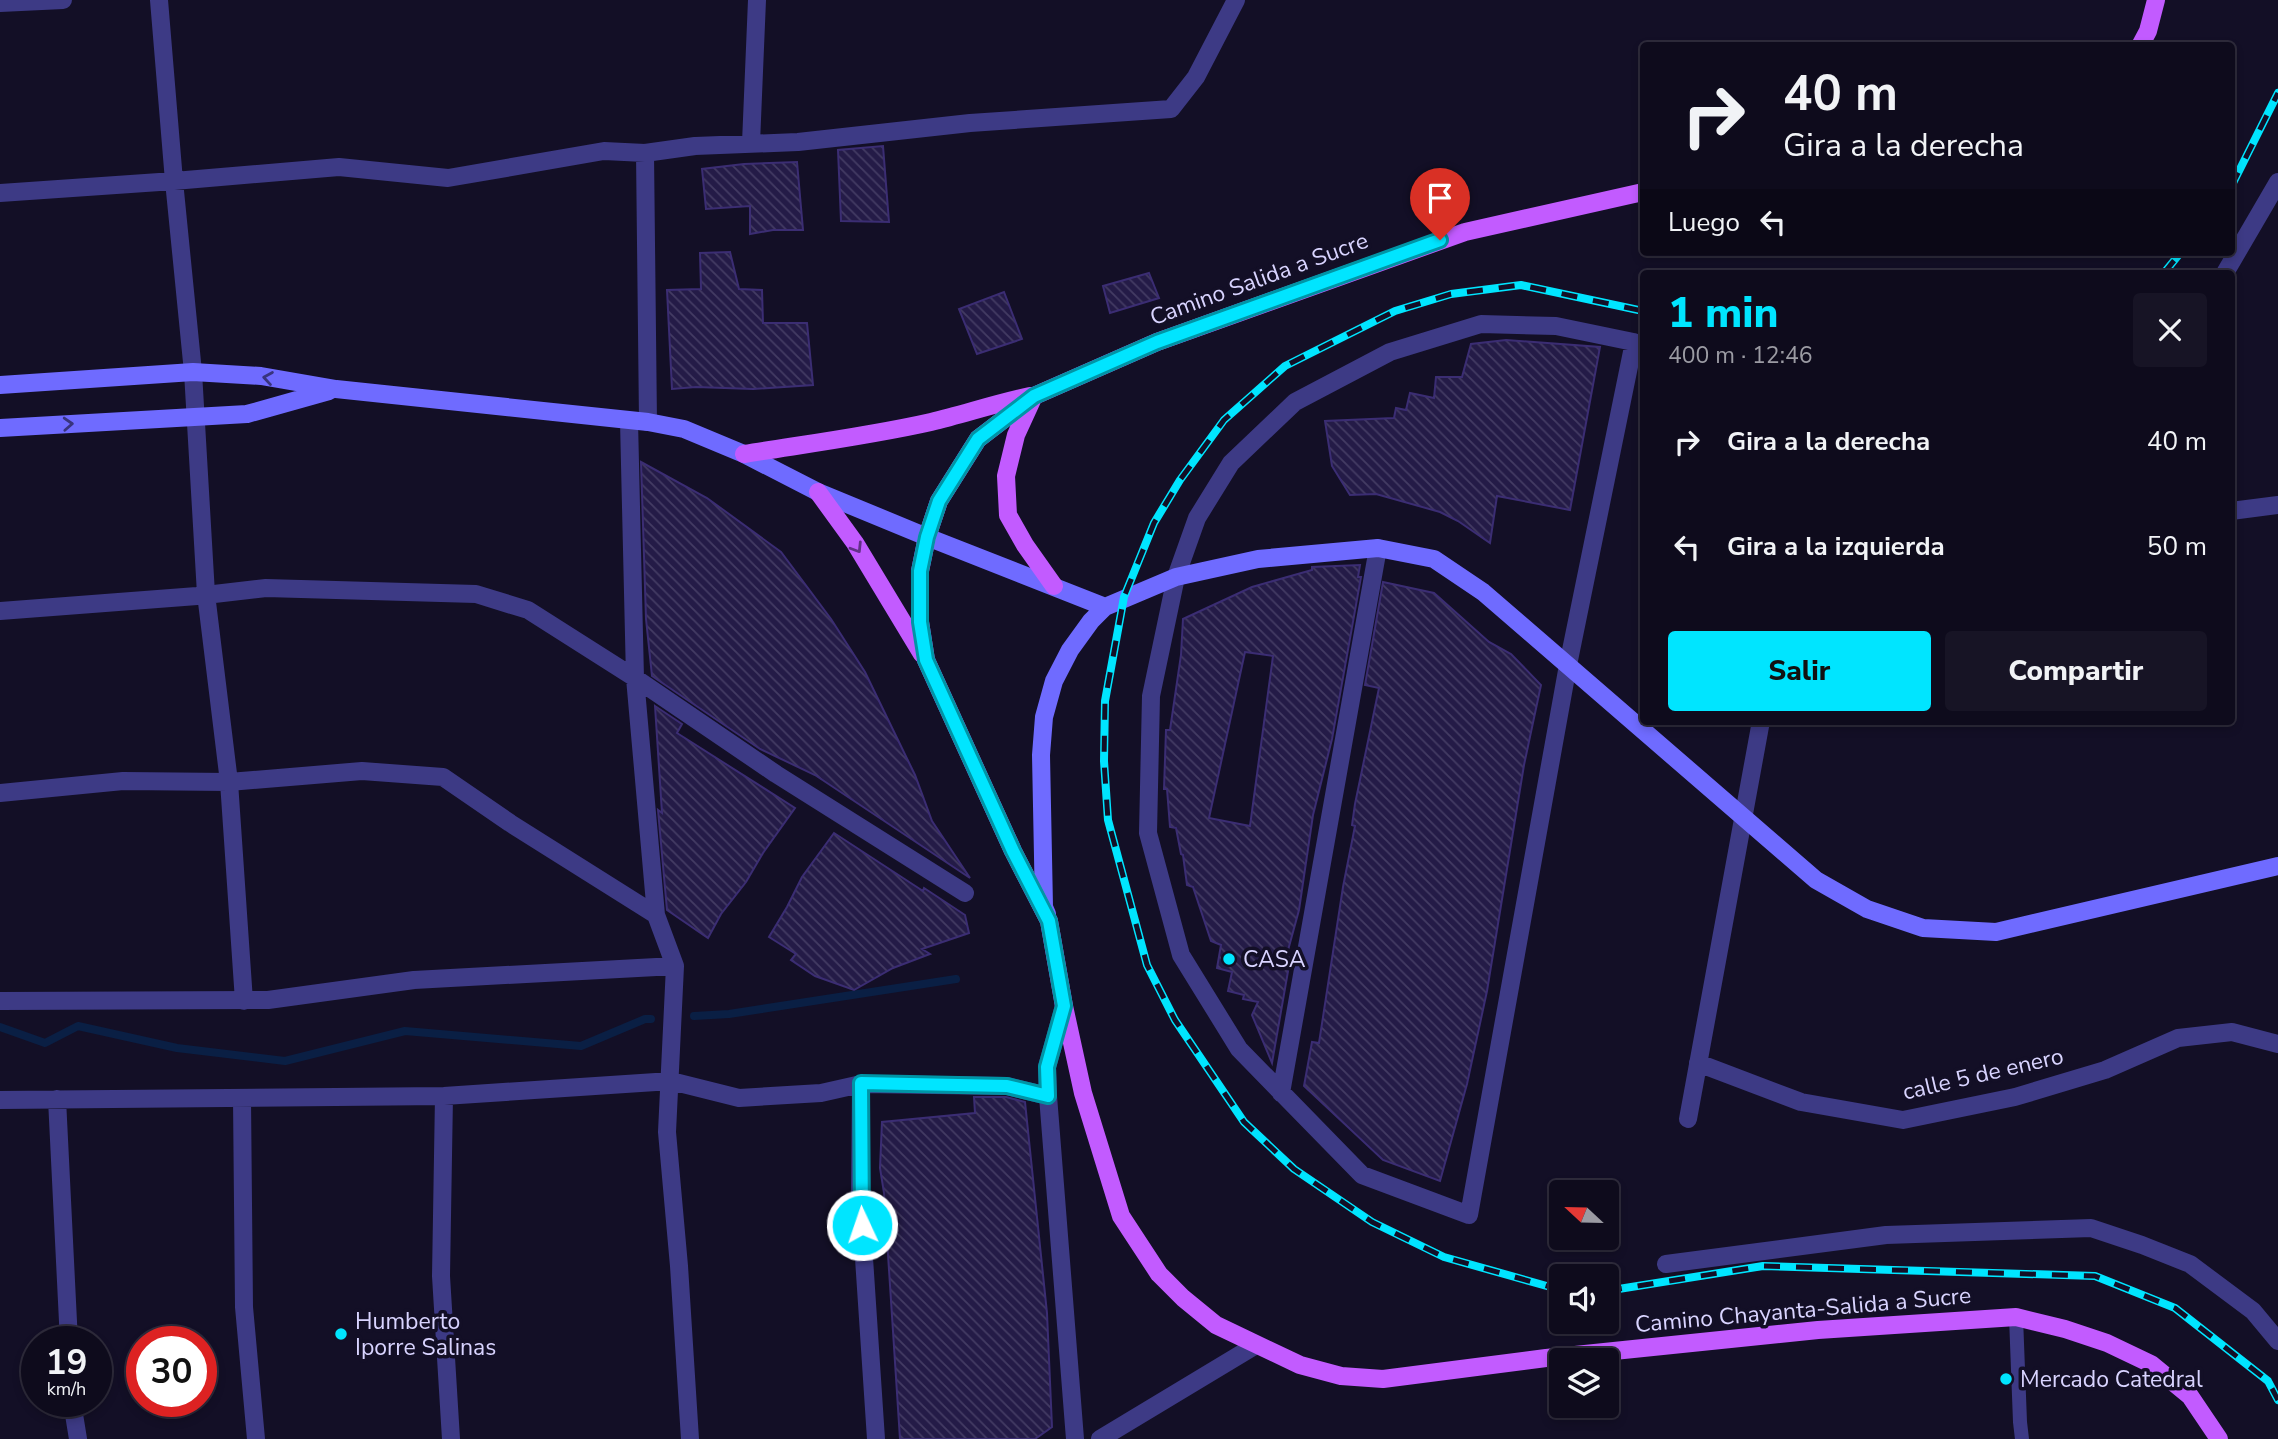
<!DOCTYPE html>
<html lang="es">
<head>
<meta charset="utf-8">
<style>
	:root { --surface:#0e0b1c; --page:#171425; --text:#f1f3f6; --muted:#9b9ba3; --line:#2e2b3b; --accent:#00e5ff }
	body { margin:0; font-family:"Nunito Sans",sans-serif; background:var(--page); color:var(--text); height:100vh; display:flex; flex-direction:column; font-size:26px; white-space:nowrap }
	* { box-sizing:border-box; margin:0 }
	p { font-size:23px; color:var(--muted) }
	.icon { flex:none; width:38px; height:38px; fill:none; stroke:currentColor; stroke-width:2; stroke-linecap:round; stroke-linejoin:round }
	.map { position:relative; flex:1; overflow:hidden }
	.details { position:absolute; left:1640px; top:270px; width:595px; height:455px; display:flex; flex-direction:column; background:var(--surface); border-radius:7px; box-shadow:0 4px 10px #0003,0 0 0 2px var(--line) }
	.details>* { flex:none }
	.hud { position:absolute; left:1640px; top:42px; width:595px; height:214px; border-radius:7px; box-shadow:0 4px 10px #0003,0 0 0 2px var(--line); background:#0e0b1c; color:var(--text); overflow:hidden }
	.needle { width:46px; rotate:292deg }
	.controls { position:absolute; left:1549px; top:1180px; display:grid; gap:14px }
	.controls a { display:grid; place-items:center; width:70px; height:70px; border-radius:7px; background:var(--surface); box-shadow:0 4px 10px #0003,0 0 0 2px var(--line); font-size:35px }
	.speed { position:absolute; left:21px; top:1326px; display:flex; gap:14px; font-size:35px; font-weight:700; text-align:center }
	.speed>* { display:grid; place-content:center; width:91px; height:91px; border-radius:50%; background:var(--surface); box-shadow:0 4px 10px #0003,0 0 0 2px var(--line); line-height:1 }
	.speed small { font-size:18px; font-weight:400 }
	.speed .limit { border:10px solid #d22; background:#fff; color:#111 }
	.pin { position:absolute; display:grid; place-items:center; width:60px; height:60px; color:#fff; margin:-72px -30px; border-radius:50% 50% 50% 0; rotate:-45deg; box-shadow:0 0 7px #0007 }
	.pin .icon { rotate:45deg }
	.me { position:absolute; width:77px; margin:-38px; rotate:357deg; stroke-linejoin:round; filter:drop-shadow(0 0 5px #0008) }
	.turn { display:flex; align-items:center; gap:24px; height:147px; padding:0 28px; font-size:32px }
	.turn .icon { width:91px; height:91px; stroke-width:2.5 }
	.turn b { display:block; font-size:49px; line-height:60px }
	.then { display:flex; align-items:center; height:66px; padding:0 28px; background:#0003; gap:14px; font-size:26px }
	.round { display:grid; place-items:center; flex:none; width:74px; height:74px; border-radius:7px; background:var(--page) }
	.summary { display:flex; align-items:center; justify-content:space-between; height:119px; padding:0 28px }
	h1 { font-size:42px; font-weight:800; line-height:52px; color:var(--accent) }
	.action { display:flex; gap:14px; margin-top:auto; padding:14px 28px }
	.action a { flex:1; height:80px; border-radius:7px; background:var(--accent); color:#111; font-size:28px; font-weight:800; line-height:80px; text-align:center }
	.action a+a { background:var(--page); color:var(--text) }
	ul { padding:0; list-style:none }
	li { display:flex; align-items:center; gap:21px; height:105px; padding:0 28px }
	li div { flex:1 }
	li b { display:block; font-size:26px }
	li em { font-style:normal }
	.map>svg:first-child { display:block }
</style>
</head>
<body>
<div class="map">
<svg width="2278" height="1439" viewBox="0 0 2278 1439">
	<defs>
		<pattern id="building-back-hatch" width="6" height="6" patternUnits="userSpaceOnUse" patternTransform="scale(1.75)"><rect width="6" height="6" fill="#241b47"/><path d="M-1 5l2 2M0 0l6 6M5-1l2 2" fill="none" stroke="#433b63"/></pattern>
	</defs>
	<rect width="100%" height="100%" fill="#130f26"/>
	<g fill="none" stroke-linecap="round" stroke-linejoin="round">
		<!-- stream -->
		<path stroke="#0a1f44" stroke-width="8" d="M694,1016l35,-2 227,-35
			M0,1027l45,16 33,-17 99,22 108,13 120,-30 176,15 64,-27h6"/>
	</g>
	<!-- building -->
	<path fill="url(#building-back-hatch)" stroke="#3b2d73" stroke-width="2" fill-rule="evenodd" d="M883,146l6,76 -48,-1 -3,-71z
		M797,162l6,68h-30l-23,4v-28l-44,3 -4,-40 42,-5z
		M730,252l9,37 23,1 1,33h44l6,62 -60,4 -57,-2 -24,2 -5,-99 34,-1 -1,-36z
		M1149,273l10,25 -49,15 -7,-27z
		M1004,292l18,47 -45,15 -18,-45z
		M1506,340l94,7 -30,163 -73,-14 -7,47 -32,-22 -18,-9 -64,-18 -26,1 -18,-29 -7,-45 69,-3 2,-10 10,2 4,-17 24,5 2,-21h26l9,-33z
		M641,462l66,36 74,54 50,67 34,53 50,103 17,46 38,57 -155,-103 -55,-26 -108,-73 -6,-57z
		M1360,565l-2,12h3l-29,162 -19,76 -14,95 -12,44 3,6 -18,103 -20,-48 6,-13 -15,-3 1,-4 -16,-4 4,-19 -15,-4 4,-23 -10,-4 -18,-54 -6,-2 -4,-30 -2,-1 -5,-26 -6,-1 -3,-38h-3l2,-59h4l11,-75 2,-36 69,-32 60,-17v-3zM1245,652l28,4 -23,170 -41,-8z
		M1383,582l51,11 55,49 22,12 30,31 -17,80 -37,226 -20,93 -27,97 -57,-21 -79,-74 8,-44 7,1 24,-156 12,-61 -3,-1 3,-21 24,-116 -14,-3z
		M655,706l27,18 -5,9 118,75 -32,45 -17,29 -25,32 -13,24 -41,-28 -9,-100 4,3z
		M834,833l89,58 1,-3 41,27 4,18 -47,16 8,5 -37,14 -39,22 -39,-14 -24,-16 5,-6 -27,-17 18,-30 15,-30z
		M974,1097h32l19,5 22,211 5,114 -17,12h-135l-16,-246 -4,-25 2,-46 93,-9z"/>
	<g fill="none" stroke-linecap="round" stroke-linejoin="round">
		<!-- service -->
		<path stroke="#3d3a85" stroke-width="14" d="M2016,1317l4,105 2,17"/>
		<!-- minor -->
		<path stroke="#3d3a85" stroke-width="18" d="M159,0l15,181 19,191 13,222 23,188 15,219
			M0,3l63,-3
			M751,143l6,-143
			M645,153l3,269
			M0,193l174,-12 165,-14 109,11 156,-27 41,2 50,-7 103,-4 172,-19 201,-14 25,-32 40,-77
			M2225,273l53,-91
			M1634,342l-66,323 -99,550 -107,-40 -123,-126 -58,-94 -33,-122 3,-137 25,-119 21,-59 34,-55 64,-61 95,-50 91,-28 75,2 87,18
			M629,421l6,257 21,237
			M2231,511l47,-6
			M0,611l197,-15 69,-8 210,6 52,16 107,68 141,96 189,119
			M0,793l123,-12 106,1 133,-11 81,6 67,46 146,92 19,51 -8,166 12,134 11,173
			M0,1001l268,-1 146,-20 261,-14
			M1064,1006l-17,61 1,29 27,343
			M1698,1063l103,39 102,18 112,-23 90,-27 73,-32 54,-6 46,12
			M861,1084l-1,114 16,241
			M1281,1093l97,-545
			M444,1096l-3,180 10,163
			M57,1099l12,243
			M242,1099l2,208 12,132
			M0,1100l444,-4 227,-15 68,17 82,-5 40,-9 146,2 41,10
			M1688,1119l73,-398
			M1666,1264l220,-29 205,-7 51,17 48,19 63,47 25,30
			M72,1402l6,37
			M1100,1439l156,-94"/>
		<!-- secondary -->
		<path stroke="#6f6bff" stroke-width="18" d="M0,385l193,-13 68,4 75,13 312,33 36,7 60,25 74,38 109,45 178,70
			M0,428l247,-14 82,-23
			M1047,914l-3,-7 -3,-152 3,-38 10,-36 16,-31 21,-29 14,-14 71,-30 82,-18 120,-11 56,11 49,33 333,288 51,29 56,19 73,4 282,-66"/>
		<!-- primary -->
		<path stroke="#c25bff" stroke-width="18" d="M2140,46l8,-15 8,-31
			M1643,192l-178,40 -308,110 -123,54 -56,43 -39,62 -12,36 -7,34v51l6,38 87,191 36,70 15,85 19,87 38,123 38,58 24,24 33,27 84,40 41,11 42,3 163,-21 272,-28 198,-13 49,12 42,14 44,21 39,32 29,43
			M1033,398l-17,37 -10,41 2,39 17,30 29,41
			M744,454c62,-10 125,-18 187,-32 33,-8 66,-19 99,-26
			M818,492l37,51 67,111"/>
		<defs>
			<path id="rail" d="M2231,187l47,-94
				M2164,273l17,-21
				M1561,1290l-117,-33 -72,-35 -78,-53 -50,-47 -69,-102 -28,-55 -39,-145 -4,-59 1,-60 19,-104 30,-74 26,-43 44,-60 61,-54 110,-55 56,-17 70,-9 122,26
				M1606,1291l157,-25 332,10 80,32 93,73 10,19"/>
		</defs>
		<!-- rail casing -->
		<use href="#rail" stroke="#00e5ff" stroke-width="8"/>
		<!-- rail -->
		<use href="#rail" stroke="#130f26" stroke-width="5" stroke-dasharray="16" stroke-linecap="butt"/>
	</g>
	<!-- one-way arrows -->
	<defs><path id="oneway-chevron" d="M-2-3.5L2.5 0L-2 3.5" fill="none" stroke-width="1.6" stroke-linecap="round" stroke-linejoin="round" transform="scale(1.75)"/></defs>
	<g stroke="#38347d">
		<use href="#oneway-chevron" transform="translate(268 378) rotate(-171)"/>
		<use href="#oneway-chevron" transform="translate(68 424) rotate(-3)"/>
	</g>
	<use stroke="#623188" href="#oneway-chevron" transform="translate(857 548) rotate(58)"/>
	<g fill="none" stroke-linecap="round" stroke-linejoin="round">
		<defs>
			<path id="route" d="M862,1225l-1,-142 146,3 41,10 -1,-29 17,-61 -15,-85 -36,-70 -87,-191 -6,-38v-51l7,-34 12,-36 39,-62 56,-43 123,-54 283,-102"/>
		</defs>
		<!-- route casing -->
		<use href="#route" stroke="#0095a6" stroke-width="18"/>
		<!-- route -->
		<use href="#route" stroke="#00e5ff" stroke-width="12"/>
	</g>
	<!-- markers -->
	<g fill="#00e5ff" stroke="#130f26" stroke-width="2.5">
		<circle cx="1229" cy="959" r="7"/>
		<circle cx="341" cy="1334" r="7"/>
		<circle cx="2006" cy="1379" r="7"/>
	</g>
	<g text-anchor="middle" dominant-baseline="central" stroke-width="7" stroke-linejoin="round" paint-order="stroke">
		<!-- street labels -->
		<g font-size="23" fill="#d9d4ff" stroke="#130f26">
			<text transform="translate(1259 279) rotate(-20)">Camino Salida a Sucre</text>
			<text transform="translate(1983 1074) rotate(-13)">calle 5 de enero</text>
			<text transform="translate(1803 1310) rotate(-5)">Camino Chayanta-Salida a Sucre</text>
		</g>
		<!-- poi labels -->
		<g font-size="23" fill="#d9d4ff" stroke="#130f26" text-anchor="start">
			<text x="1243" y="959">CASA</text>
			<text x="355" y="1321">Humberto<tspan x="355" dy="26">Iporre Salinas</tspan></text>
			<text x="2020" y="1379">Mercado Catedral</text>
		</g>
	</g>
</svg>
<div class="controls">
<a><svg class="needle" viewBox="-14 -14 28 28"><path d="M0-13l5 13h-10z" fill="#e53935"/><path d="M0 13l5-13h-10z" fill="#9b9ba3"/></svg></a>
<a><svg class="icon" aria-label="sound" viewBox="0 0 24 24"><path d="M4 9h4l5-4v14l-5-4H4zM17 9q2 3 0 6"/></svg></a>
<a><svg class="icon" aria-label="layers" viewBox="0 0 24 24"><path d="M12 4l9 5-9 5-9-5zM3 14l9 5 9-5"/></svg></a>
</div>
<div class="speed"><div>19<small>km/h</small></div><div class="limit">30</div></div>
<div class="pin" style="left:1440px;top:240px;background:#d93025"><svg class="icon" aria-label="arrive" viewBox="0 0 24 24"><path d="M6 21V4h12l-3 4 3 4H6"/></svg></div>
<svg class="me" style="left:862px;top:1225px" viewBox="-20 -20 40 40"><circle r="17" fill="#00e5ff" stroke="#fff" stroke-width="3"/><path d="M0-11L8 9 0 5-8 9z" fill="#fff"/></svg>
<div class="hud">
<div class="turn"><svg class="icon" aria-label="right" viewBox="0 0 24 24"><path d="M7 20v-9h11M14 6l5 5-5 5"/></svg><div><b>40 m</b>Gira a la derecha</div></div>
<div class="then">Luego<svg class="icon" aria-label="left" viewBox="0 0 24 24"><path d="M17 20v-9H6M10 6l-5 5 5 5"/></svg></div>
</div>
<section class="details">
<div class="summary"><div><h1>1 min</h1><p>400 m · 12:46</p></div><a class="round"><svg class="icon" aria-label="close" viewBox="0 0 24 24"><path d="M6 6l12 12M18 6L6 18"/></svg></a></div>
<ul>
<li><svg class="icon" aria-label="right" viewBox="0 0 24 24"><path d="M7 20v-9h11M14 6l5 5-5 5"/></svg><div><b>Gira a la derecha</b></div><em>40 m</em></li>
<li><svg class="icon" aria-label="left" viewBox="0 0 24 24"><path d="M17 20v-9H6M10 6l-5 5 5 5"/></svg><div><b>Gira a la izquierda</b></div><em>50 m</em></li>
</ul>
<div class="action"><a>Salir</a><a>Compartir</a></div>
</section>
</div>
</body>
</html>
